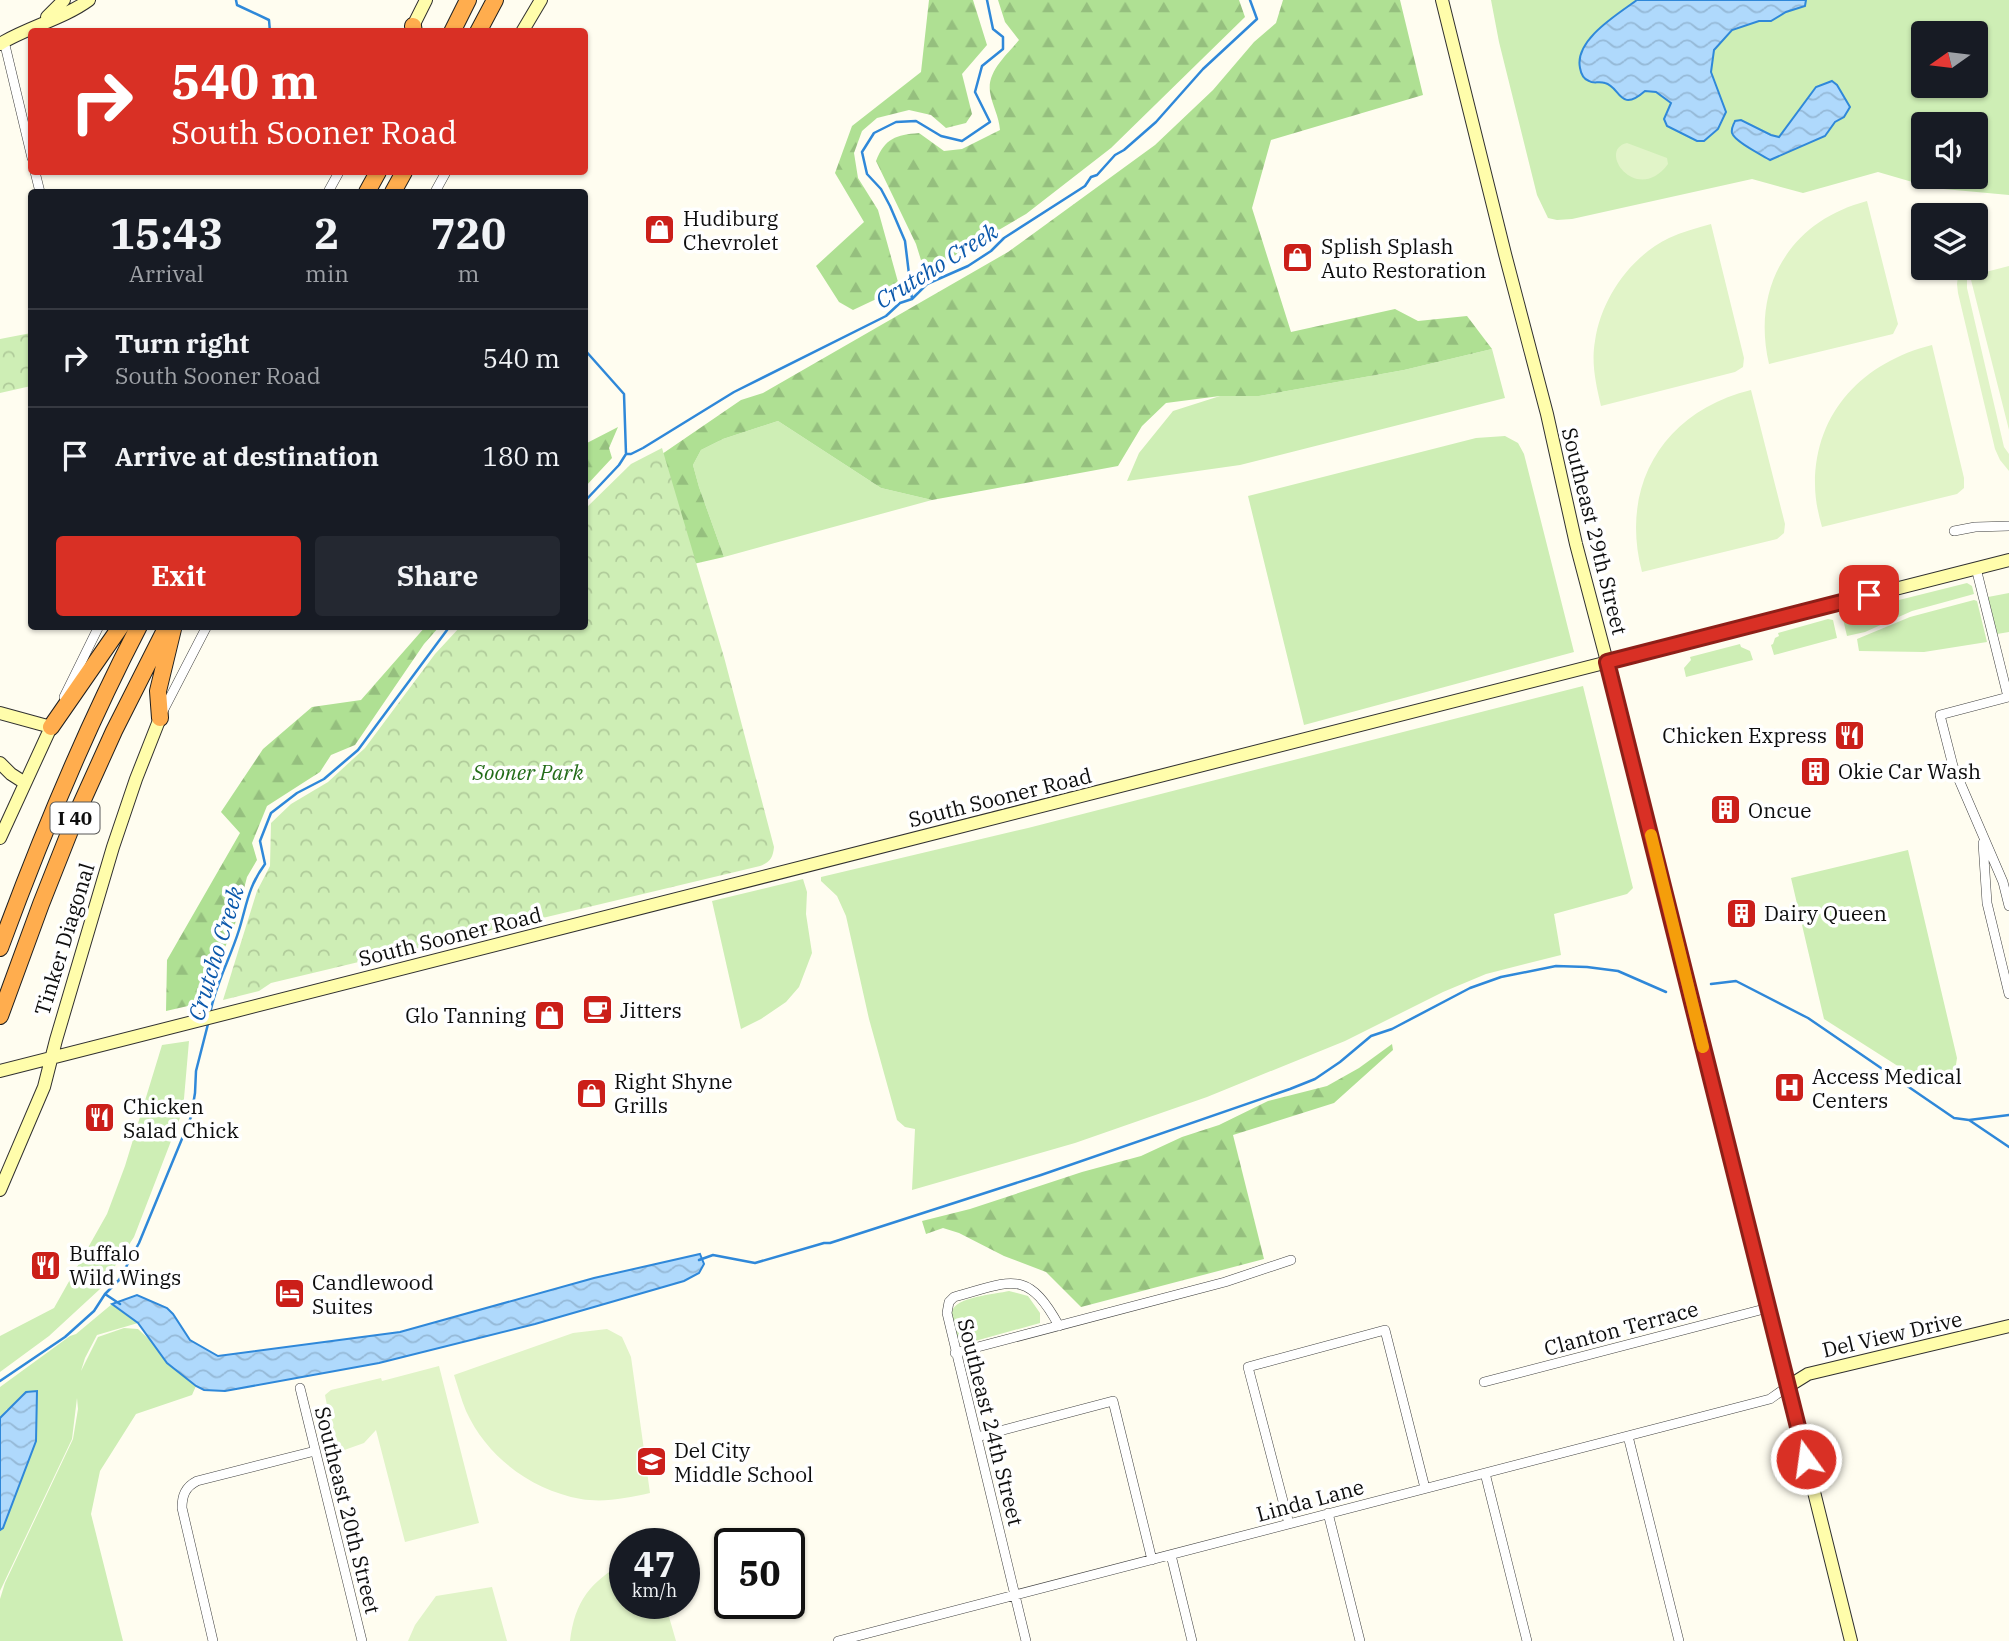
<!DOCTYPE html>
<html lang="en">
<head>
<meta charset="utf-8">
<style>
	:root { --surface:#171b24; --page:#242831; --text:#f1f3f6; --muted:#9ea1a6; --line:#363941; --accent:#d93025 }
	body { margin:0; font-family:"IBM Plex Serif",serif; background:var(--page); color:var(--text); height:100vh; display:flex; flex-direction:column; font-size:26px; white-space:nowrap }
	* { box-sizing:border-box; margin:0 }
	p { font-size:23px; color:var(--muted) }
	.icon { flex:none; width:38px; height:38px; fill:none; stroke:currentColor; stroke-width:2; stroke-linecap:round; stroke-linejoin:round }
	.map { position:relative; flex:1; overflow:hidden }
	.drawer { position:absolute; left:28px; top:189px; width:560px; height:441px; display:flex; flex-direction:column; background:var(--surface); border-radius:7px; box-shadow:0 2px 5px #0004 }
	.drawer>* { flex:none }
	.guide { position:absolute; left:28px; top:28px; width:560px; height:147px; border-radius:7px; box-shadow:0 2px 5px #0004; background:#d93025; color:#fff; overflow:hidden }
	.needle { width:46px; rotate:256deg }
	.controls { position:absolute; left:1911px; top:21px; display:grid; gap:14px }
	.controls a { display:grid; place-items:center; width:77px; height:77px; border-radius:7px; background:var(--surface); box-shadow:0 2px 5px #0004; font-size:35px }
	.speed { position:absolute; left:609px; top:1528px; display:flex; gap:14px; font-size:35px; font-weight:700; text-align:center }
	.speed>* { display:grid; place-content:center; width:91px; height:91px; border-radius:50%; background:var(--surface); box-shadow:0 2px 5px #0004; line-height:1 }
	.speed small { font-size:18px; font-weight:400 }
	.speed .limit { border:4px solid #111; border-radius:10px; background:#fff; color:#111 }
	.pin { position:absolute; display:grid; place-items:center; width:60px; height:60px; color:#fff; margin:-30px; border-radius:14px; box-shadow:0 4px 10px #0006 }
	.me { position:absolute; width:77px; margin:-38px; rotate:346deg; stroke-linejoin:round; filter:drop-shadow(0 0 5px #0008) }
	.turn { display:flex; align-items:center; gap:24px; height:147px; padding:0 28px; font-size:32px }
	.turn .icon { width:91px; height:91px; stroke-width:2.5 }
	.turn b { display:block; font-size:49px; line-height:60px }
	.eta { display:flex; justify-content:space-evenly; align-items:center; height:119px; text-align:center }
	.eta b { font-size:42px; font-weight:700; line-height:49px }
	.action { display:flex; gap:14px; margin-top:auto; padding:14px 28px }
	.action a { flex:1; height:80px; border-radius:7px; background:var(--accent); color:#fff; font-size:28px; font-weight:700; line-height:80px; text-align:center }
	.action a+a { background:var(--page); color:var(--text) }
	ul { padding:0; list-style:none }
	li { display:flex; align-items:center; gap:21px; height:98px; padding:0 28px; border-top:2px solid var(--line) }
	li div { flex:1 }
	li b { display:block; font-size:26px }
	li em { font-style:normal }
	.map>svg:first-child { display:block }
</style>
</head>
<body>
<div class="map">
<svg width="2009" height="1641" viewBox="0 0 2009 1641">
	<defs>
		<pattern id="forest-firs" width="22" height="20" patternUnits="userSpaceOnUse" patternTransform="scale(1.75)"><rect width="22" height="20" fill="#afe093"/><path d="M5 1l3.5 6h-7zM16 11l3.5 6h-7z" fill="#95bf7e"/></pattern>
		<pattern id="park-crowns" width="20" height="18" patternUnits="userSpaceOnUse" patternTransform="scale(1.75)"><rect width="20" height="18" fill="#ceeeb5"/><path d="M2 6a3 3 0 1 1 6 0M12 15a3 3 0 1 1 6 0" fill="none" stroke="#b0cb9a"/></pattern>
		<pattern id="water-waves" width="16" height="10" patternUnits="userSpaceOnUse" patternTransform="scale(1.75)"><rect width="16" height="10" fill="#afd9fc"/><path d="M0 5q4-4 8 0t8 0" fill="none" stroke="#95b9d7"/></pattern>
	</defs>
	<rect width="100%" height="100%" fill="#fffdf0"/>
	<!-- grass -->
	<path fill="#ceeeb5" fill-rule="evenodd" d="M1491,0h518v195l-76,-7 -55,-16 -75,21 -51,-14 -180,40 -15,1 -9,-2 -11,-23 -38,-153zM1923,33h53v53h-53zM1923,124h53v53h-53z
		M1492,349l13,49 -265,67 -113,16 12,-28 34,-42 47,-15h39l145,-26z
		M778,421l103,67 51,12 -208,57 -25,-70 -6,-22 8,-15 22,-11z
		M1505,436l13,7 6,11 50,198 -270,73 -56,-229 228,-58z
		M1967,583l5,3 2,8 -62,17 -47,21 -18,4 -4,-17 4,-6z
		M2009,593v39l-12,2 -9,-37z
		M1974,600l3,1 10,41 -63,10 -65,-1 -2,-12 53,-22z
		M1828,619l5,1 4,18 -63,17 -3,-10 2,-1 2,-6 4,-2 -1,-3z
		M1740,644l1,3 9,4 3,9 -67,17 -2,-9 7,-8 -1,-3z
		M1583,686l50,202 -6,6 -73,20 7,41 -75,19 -43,18 -98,49 -138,56 -132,46 -163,47 3,-61 -10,-2 -8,-7 -28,-101 -23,-103 -9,-20 -16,-15v-4l207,-49z
		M1908,850l49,208 -2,13 -11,13h-18l-102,-65 -33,-141z
		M803,879l4,13 -1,22 6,39 -13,34 -13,15 -25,17 -20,10 -29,-128z
		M189,1041l-6,69 -49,127 -34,52 -51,47 -49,36v-36l54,-28 53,-94 18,-48 37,-121z
		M1009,1291l19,5 12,17v10l-72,20 -10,-2c-2,-9 -8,-20 -6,-29 2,-15 44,-18 57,-21z
		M112,1304l26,19 -41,12 -12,23 -4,13 17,-34 26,-9 14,1 16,15 13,19 29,23 -4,9 -56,19 -36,57 -9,43 32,127h-123v-42l5,-16 68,-144 5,-30 -1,-11 -5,41 -72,152v-61l3,-3 33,-86 -29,-32 -7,9v-31l70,-51 6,-2z"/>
	<!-- forest -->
	<path fill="url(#forest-firs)" d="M929,0h44l14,45 -25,29 10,40 -6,9 -20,5 -15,-13 -22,-5 -32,8 -15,13 -8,22 4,25 20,32 20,72 -9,11 -36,17 -14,-8 -23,-36 48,-44 -29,-49 17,-47 69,-54z
		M998,0h241l6,17 -134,131 -85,66 -101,59 -9,-29 -40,-83c9,-23 20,-26 43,-28l25,18 18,-2 38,-19c-1,-14 -8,-25 -10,-38 -3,-21 17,-37 29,-52l-14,-18z
		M1283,0h117l23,95 -152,45 -19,68 39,124 104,-23 23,12 49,-5 25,33 -88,21 -145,26h-39l-54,7 -24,23 -24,40 -186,34 -51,-12 -103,-67 -55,18 -22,11 -8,15 6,22 25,70 -48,11 -30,-103 95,-65 22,-7 245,-141 147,-107 58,-55 41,-48 22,-19z
		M618,427l-9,21 3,10 -27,29v-43z
		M426,626l13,1 -15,17 -69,101 -24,10 -11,17 -53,34 -15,37 5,17 -10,17 -12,47 -34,79 -35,8 1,-51 73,-127 -19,-21 42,-63 49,-42 49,-7z
		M1392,1044l1,6 -59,53 -101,32 31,124 -183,48 -35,-35 -42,-16 -45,-23 -16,-5 -17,6 -4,-13 48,-12 112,-37 59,-16 41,-19 37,-12 49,-24 59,-15 32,-18z"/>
	<!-- park -->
	<path fill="url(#park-crowns)" d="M31,333v53l-31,7v-54z
		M662,448l62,209 50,190c-1,11 -4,15 -14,19l-489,117 -12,8 -36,9 34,-109 13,-25 1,-43 20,-19 37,-22 37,-34 70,-94 25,-27 124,-1 1,-117 46,-45z"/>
	<!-- pitch -->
	<path fill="#e1f4c8" d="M1627,143l40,15 1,6c-31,42 -72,-14 -41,-21z
		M1867,201l31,123 -5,10 -124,30c-18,-77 21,-143 98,-163z
		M1711,224l33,134 -1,9 -8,5 -134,34c-5,-21 -10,-43 -6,-65 6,-42 35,-84 74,-103 13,-6 28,-10 42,-14z
		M2009,266v164l-39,-154z
		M1959,268h11l-3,8v12l37,159 5,7v17l-9,-11 -5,-11 -37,-156 -1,-9z
		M1932,345l32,133v10l-7,6 -135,33c-4,-14 -7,-28 -7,-43 0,-73 49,-122 117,-139z
		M1751,390l34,134 -1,9 -7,6 -135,33c-23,-87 22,-161 109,-182z
		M607,1329l15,8 9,20 19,136c-23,5 -46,10 -69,6 -50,-9 -94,-42 -115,-88 -5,-12 -8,-24 -12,-36l119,-42z
		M439,1366l40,157 -74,19 -29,-112 -12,13 -28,10 -11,-58 6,-5 50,-12 1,3z
		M625,1562v41h40l11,38h-106c5,-40 20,-59 55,-79z
		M492,1587l15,54h-99l7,-16 21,-29z"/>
	<!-- water -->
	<path fill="url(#water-waves)" stroke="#2f88d9" stroke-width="2" d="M1637,0h169l-1,6 -19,6 -15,9h-12l-27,9 -18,20 -3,22 15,40 -8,17 -14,12h-7l-30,-15 -3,-7 7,-16 -15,-11 -11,-1c-26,23 -25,-5 -40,-8 -6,-2 -12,1 -16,-2 -6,-2 -8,-7 -9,-13 -6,-28 38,-54 57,-68z
		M1832,81l5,4 13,22 -6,10 -9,5 -10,14 -55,24c-8,-5 -35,-18 -38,-27 -1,-5 1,-7 3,-12l6,-1 30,15 8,2 37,-50z
		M700,1254l4,10 -5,9 -15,8 -149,43 -156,39 -154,28 -21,-1 -8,-4 -29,-23 -29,-40 -26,-19 25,-9 30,13 6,6 17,26 28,16 182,-24 194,-54z
		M37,1391l-1,50 -33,87 -3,2v-112l26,-26z"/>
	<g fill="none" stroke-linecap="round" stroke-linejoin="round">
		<!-- stream -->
		<path stroke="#2f88d9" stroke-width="2.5" d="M236,0l1,5 32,15 1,12
			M912,299l-7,-58 -15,-35 -9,-17 -14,-15 -5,-22 12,-19 22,-11 20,-1 25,15 21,5 28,-19 -15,-30 7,-26 21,-17v-12l-10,-8 -6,-29
			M584,349l40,45 2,60
			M584,502l35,-37 7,-11h5l12,-6 91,-56 152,-76 14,-13 12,-4 15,-15 41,-18 23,-15 13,-13 81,-52 6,-9 6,-2 18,-20 9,-5 32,-28 47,-53 54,-50 -7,-19
			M1711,984l25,-3 72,37 146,100 15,2 40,-5
			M210,1014c5,-29 20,-55 29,-84 8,-26 9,-43 26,-66l-5,-23 11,-28 26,-20 27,-14 34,-29 92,-124
			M1969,1120l40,27
			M699,1260l14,-5 42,8 69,-20h6l211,-68 249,-86 25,-10 25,-17 31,-26 21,-7 78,-41 31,-11 55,-11 31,1 31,4 48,21
			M105,1294l15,10
			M0,1381l65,-44 29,-26 11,-17 14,-14 20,-37 52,-126 4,-24 1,-22 12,-47"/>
		<defs>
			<path id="street" d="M4,41l28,117
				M35,172l5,20
				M328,192l11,-20
				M435,192l11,-20
				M1954,531l21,-4 34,-1
				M1976,568l32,129 -68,18 13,51 50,116 6,24
				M64,697l35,-71
				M162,713l45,-87
				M1983,843l4,60 22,91
				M955,1353l270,-71 66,-22
				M1484,1382l284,-74
				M300,1388l62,253
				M1628,1436l51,205
				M977,1437l136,-36 39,159
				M1485,1473l42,168
				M1328,1513l32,128
				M1289,1524l-41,-157 137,-37 40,158
				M1171,1555l21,86
				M213,1641l-31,-133c0,-12 3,-21 15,-27l118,-30
				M838,1641l932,-242 17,-12
				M1026,1641l-79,-328 2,-11 5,-5c56,-15 73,-30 105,29"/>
			<path id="secondary" d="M1442,0l63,254 42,160 29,130 49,186 226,911
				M47,17l17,-17
				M413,26l13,-26
				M522,32l19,-32
				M0,44c28,-17 63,-25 89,-44
				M0,713l51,14 -51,111
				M0,763l11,11 14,9
				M0,1071l2009,-511
				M0,1190l44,-103 12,-47 57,-193 23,-68 24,-61
				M1787,1387l21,-13 201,-48"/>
			<path id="highway" d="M413,26l1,6
				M452,32l16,-32
				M478,32l17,-32
				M367,192l11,-20
				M393,192l11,-20
				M160,718l-2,-27 15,-62
				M51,727l70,-101
				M0,948c40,-109 85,-218 139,-322
				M0,1016l41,-112 36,-91 37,-82 53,-105"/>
		</defs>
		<!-- street casing -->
		<use href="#street" stroke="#414141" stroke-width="10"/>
		<!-- secondary casing -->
		<use href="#secondary" stroke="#303030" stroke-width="14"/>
		<!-- highway casing -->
		<use href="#highway" stroke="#1f1f1f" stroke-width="18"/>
		<!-- street -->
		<use href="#street" stroke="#fff" stroke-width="9"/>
		<!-- secondary -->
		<use href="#secondary" stroke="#fffdab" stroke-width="12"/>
		<!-- highway -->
		<use href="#highway" stroke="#ffad4e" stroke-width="16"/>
	</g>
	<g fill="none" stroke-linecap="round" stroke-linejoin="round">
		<defs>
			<path id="route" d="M1806,1459l-199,-797 262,-67"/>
		</defs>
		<!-- route casing -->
		<use href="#route" stroke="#8d1f18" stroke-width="18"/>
		<!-- route -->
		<use href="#route" stroke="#d93025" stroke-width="12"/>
		<!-- slow -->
		<path stroke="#f59e0b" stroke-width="12" d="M1651,835l52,212"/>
	</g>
	<!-- icons -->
	<defs>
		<symbol id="shop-square" viewBox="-11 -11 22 22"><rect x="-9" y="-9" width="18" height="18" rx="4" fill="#cb1f19" stroke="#fff"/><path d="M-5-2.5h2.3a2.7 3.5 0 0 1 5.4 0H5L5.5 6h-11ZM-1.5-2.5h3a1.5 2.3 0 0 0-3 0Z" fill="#fff"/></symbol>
		<symbol id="restaurant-square" viewBox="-11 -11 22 22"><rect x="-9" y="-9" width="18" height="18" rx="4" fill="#cb1f19" stroke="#fff"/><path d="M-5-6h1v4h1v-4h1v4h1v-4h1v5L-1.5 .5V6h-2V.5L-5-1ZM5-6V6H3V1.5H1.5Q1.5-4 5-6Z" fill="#fff"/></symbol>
		<symbol id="building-square" viewBox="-11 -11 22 22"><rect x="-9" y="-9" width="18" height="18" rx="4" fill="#cb1f19" stroke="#fff"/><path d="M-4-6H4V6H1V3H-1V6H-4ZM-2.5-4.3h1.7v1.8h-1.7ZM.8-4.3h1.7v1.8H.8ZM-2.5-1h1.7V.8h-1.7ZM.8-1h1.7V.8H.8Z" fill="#fff"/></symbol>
		<symbol id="cafe-square" viewBox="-11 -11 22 22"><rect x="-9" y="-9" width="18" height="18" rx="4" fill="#cb1f19" stroke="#fff"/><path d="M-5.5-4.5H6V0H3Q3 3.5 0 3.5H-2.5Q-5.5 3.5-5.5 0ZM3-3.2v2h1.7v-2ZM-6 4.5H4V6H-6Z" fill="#fff"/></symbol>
		<symbol id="hospital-square" viewBox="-11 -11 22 22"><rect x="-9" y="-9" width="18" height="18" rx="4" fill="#cb1f19" stroke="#fff"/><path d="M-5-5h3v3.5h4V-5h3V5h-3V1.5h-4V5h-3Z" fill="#fff"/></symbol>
		<symbol id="hotel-square" viewBox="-11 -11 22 22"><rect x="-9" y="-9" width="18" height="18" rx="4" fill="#cb1f19" stroke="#fff"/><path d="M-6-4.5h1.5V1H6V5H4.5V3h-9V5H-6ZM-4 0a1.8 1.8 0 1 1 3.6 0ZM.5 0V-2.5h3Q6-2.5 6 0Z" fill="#fff"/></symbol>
		<symbol id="school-square" viewBox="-11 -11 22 22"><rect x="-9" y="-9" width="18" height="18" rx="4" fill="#cb1f19" stroke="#fff"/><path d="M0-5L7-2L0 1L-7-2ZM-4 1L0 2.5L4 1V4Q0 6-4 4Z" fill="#fff"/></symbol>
	</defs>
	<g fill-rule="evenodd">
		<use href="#shop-square" x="642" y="212" width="35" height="35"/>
		<use href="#shop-square" x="1280" y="240" width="35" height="35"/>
		<use href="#restaurant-square" x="1832" y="718" width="35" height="35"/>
		<use href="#building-square" x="1798" y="754" width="35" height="35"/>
		<use href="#building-square" x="1708" y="792" width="35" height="35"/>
		<use href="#building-square" x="1724" y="896" width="35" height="35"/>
		<use href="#cafe-square" x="580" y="992" width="35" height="35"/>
		<use href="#shop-square" x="532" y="998" width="35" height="35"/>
		<use href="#hospital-square" x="1772" y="1070" width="35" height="35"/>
		<use href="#shop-square" x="574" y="1076" width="35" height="35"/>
		<use href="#restaurant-square" x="82" y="1100" width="35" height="35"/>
		<use href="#restaurant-square" x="28" y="1248" width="35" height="35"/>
		<use href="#hotel-square" x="272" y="1276" width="35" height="35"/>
		<use href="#school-square" x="634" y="1444" width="35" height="35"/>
	</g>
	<g text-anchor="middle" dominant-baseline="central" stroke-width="7" stroke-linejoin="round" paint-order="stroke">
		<!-- shield labels -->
		<rect fill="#fff" stroke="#565656" stroke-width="2" x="50.5" y="802.5" width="49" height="31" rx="5"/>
		<g font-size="19" font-weight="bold" fill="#0e0e0e">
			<text x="75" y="818">I 40</text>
		</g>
		<!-- poi labels -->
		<g font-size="21" fill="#0e0e0e" stroke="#fff" text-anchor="start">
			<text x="683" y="218">Hudiburg<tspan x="683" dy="24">Chevrolet</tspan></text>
			<text x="1321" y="246">Splish Splash<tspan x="1321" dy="24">Auto Restoration</tspan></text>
			<text x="1827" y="735" text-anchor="end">Chicken Express</text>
			<text x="1838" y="771">Okie Car Wash</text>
			<text x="1748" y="810">Oncue</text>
			<text x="1764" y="913">Dairy Queen</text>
			<text x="620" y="1010">Jitters</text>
			<text x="526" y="1015" text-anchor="end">Glo Tanning</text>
			<text x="1812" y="1076">Access Medical<tspan x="1812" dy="24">Centers</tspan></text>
			<text x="614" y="1081">Right Shyne<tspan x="614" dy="24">Grills</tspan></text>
			<text x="123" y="1106">Chicken<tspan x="123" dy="24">Salad Chick</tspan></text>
			<text x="69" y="1253">Buffalo<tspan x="69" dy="24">Wild Wings</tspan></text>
			<text x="312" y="1282">Candlewood<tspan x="312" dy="24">Suites</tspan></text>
			<text x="674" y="1450">Del City<tspan x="674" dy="24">Middle School</tspan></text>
		</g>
		<!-- street labels -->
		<g font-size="21" fill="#0e0e0e" stroke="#fff">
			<text transform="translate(1595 531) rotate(76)">Southeast 29th Street</text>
			<text transform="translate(1000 797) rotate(-14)">South Sooner Road</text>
			<text transform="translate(450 936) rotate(-14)">South Sooner Road</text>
			<text transform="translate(64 939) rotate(-73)">Tinker Diagonal</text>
			<text transform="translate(1621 1328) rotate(-15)">Clanton Terrace</text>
			<text transform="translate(1892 1334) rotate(-13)">Del View Drive</text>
			<text transform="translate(991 1422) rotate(76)">Southeast 24th Street</text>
			<text transform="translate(1310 1500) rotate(-15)">Linda Lane</text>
			<text transform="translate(348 1510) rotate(76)">Southeast 20th Street</text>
		</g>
		<!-- park labels -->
		<g font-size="21" font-style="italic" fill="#236c18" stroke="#fff">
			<text x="528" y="772">Sooner Park</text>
		</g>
		<!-- water labels -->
		<g font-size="23" font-style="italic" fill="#0c59ac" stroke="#fff">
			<text transform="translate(936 265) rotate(-32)">Crutcho Creek</text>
			<text transform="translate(215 953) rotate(-73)">Crutcho Creek</text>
		</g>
	</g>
</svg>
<div class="controls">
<a><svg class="needle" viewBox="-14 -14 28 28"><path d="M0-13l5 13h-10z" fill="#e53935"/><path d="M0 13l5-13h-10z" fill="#9ea1a6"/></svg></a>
<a><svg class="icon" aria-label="sound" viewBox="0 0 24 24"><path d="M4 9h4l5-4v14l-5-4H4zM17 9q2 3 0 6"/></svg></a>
<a><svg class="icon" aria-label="layers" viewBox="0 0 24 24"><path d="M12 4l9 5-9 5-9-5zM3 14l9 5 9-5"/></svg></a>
</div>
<div class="speed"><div>47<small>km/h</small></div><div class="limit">50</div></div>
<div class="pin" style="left:1869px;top:595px;background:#d93025"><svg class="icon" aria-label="arrive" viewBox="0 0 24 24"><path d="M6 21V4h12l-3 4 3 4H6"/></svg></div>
<svg class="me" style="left:1806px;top:1459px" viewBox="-20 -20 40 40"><circle r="17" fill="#d93025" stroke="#fff" stroke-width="3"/><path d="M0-11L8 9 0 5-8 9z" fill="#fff"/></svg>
<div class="guide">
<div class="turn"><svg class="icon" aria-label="right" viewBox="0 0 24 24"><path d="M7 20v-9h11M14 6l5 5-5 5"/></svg><div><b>540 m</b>South Sooner Road</div></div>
</div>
<section class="drawer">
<div class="eta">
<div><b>15:43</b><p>Arrival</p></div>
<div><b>2</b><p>min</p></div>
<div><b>720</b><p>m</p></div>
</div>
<ul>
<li><svg class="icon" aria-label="right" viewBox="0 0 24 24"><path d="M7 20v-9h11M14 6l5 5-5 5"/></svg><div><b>Turn right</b><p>South Sooner Road</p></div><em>540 m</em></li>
<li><svg class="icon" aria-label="arrive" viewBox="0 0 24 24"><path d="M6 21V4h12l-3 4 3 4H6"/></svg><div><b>Arrive at destination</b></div><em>180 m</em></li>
</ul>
<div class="action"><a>Exit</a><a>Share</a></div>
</section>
</div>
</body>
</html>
